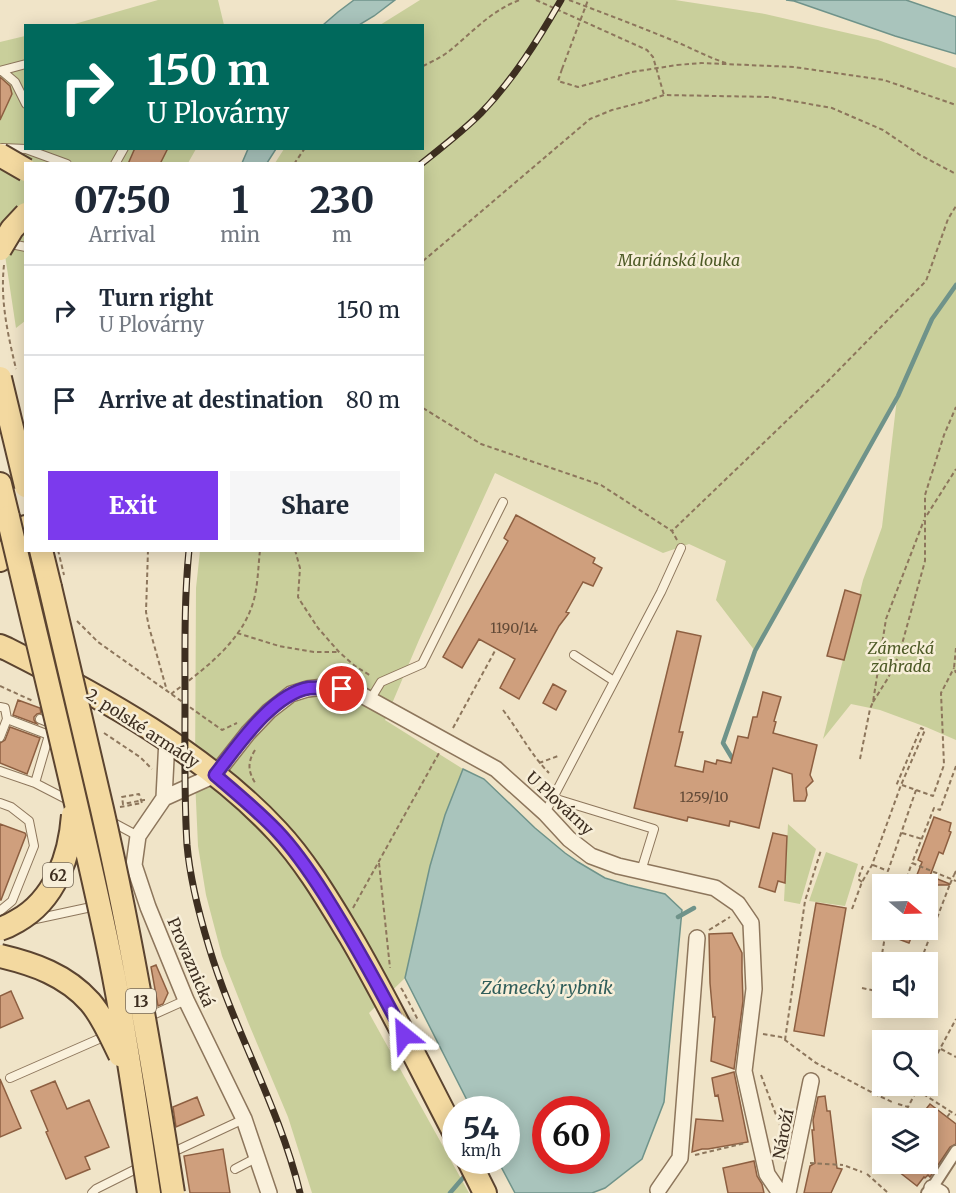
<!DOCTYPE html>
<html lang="en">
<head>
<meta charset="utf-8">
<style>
	:root { --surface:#fff; --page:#f6f6f7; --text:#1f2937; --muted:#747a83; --line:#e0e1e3; --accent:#7c3aed }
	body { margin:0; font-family:Merriweather,serif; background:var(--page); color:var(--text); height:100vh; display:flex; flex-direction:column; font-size:22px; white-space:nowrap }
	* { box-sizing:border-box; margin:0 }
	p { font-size:20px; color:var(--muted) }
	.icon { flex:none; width:33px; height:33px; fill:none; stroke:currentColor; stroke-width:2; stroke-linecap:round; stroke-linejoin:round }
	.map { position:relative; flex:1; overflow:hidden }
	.details { position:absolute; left:24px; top:162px; width:400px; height:390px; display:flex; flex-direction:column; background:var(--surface); border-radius:0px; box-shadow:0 3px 15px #0003 }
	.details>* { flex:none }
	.banner { position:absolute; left:24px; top:24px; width:400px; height:126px; border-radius:0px; box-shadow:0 3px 15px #0003; background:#00695c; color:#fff; overflow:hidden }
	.needle { width:39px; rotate:109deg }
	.buttons { position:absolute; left:872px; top:874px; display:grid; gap:12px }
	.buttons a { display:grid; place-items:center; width:66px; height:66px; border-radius:0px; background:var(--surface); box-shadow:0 3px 15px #0003; font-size:30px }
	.speed { position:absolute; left:442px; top:1096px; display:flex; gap:12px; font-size:30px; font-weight:700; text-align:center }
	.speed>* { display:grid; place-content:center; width:78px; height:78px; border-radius:50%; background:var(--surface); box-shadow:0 3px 15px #0003; line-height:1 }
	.speed small { font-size:15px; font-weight:400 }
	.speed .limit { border:9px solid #d22; background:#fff; color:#111 }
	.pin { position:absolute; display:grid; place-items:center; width:51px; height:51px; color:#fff; margin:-26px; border:3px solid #fff; border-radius:50%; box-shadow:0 2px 6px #0007 }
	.me { position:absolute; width:66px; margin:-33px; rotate:333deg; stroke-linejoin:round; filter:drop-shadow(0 0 4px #0008) }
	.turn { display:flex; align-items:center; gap:21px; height:126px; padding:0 24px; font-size:27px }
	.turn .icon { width:78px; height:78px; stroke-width:2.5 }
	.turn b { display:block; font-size:42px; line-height:51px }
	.eta { display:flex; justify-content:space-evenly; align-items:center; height:102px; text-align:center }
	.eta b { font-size:36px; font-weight:800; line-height:42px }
	.action { display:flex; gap:12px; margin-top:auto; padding:12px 24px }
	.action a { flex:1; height:69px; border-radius:0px; background:var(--accent); color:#fff; font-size:24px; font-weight:800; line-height:69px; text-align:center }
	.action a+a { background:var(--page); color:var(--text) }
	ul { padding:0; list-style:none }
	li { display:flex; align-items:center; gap:18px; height:90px; padding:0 24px; border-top:2px solid var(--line) }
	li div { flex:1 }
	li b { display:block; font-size:22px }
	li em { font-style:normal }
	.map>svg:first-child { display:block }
</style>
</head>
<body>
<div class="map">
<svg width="956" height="1193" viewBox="0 0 956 1193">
	<rect width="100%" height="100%" fill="#f0e4c8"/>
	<!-- green -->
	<path fill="#c9cf9b" d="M158,0h60l6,25h-153z
		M420,0h255l90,14 113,26 78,28v672l-30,-13 -46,-17 -29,-6 -28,35 40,-159 19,-53 15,-129 -142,253 -39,-51 10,-39 -37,-17 -26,9 -168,-80 -76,167 -34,80 78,49 -18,46 -15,51 -25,112 -36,35 100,180h-157l-24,-76 -40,-95 -26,-66 -16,-61 -8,-49 -3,-67 1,-191 4,-37 223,-1v-386l-148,-1 9,-14 139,-1v-122l-43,-1z
		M25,36l1,112 170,1 -8,14 -162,1 -1,157 -9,7 -16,-106v-180z
		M788,824l28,25 -16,55 -16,-3z
		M826,852l32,12 -13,42 -36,-5z"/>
	<!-- water -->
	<path fill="#a9c4bc" stroke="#6f938a" stroke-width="1.5" fill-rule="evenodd" d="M354,0h41l-21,16 -15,9h-36l15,-13z
		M786,0h120l50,17v37l-61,-18 -101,-35z
		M248,149v-1l28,1 -9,14h-25z
		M463,769l21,10 51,49 30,25 13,9 27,16 23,7 37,9 17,16 -18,192 -22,57 -37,29 -13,5h-77l-17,-32h9v-51h-35l-67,-132 25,-112 15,-51zM546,1110h51v51h-51z"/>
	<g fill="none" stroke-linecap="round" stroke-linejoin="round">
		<!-- stream -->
		<path stroke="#6f938a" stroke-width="4.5" d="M735,763l-12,-20 32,-92 143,-255 34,-77 24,-34
			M678,917l16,-9
			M450,1193l18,-21"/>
	</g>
	<!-- building -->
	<path fill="#cf9f7d" stroke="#8d5f41" stroke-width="1.5" d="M0,77l10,9 2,8 -12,26z
		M135,148h33l-8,16h-32z
		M516,515l79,43 -2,5 9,5 -9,18 -10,-4 -17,30 3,1 -10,13 -40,73 -19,-11 15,-29 -36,-20 -17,29 -19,-11 65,-116 -4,-3z
		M845,590l16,5 -17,65 -17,-4z
		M677,631l24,5 -22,96h4l-8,34 28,6 2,-11 11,3 1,-4 14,3 7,-27 10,2 5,-21h4l6,-25 18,5 -7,24 2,1 -3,11 44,12 -7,30 3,6 -7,7 1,7 -2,6h-11l-2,-27 -19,-6 -14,60 -29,-7 -1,5 -41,-9 -1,4 -53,-13z
		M553,684l13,7 -10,19 -13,-7z
		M18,700l22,8 1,5 -4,1 -3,3v3l3,4 -24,-9z
		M10,727l30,11 -13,36 -27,-11v-20l5,-3z
		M934,817l17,6 -2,8 2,1 -8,22 -4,-2 -9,24 20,8 -1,1h-36l9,-23 -4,-2z
		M0,824l25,9 1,2 -25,65h-1z
		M773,833l14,3 -2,47 -7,-2 -3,11 -16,-5z
		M816,903l30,5 -22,128 -30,-5z
		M877,930h37l-5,13 -32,-12z
		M732,933l10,20v19l1,29 -9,68 -23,-8 4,-44h-2l-3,-34 -1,-49z
		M156,965l12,28 -5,11 -5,2 -7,-39z
		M11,991l12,27 -23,10v-32z
		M734,1072l14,70 -40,7h-6l-10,3 4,-33 27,2 -5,-26 -3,1 -3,-18z
		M0,1079l21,49 -21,9z
		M55,1081l12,28 22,-9 20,47 -24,10 5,12 -24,10 -20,-47 2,-1 -17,-40z
		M825,1096l2,15h3l7,57 5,1 -11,24h-27l6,-27 5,-3 -3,-33h2l-1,-10 5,-23z
		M197,1097l7,18 -28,12 -3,-20z
		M930,1104l26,20v20l-6,3 -20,30 -2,-2 -3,3 -1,-1 -7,9 -28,-22h38v-45h-9z
		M223,1149l7,44h-40l-6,-37z
		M754,1161l3,15 5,8 2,9h-36l-5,-25z"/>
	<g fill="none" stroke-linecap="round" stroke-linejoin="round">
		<defs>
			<path id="service" d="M0,71l26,-7
				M2,71l13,11 11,22
				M2,148l24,1 41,15
				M115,164l9,-16
				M6,243l20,4
				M574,655l40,26
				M370,700l11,-18 41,-18 81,-162
				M0,707l5,1 2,11 42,16 -14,48
				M40,719l10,4v5
				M0,737l7,-18
				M0,771l35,12 35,18
				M553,798l101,31 -13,42
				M0,803l11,4 18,14 5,25 -22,55 -12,10
				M545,813l116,-221 20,-44
				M110,821l28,15
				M31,920l65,-14
				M146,1018l40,-18
				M10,1078l98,-43
				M169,1154l75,-35
				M235,1169l23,-12
				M92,1193l4,-4 46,-23"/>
			<path id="pedestrian" d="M927,1193l5,-5 24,-37"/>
			<path id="minor" d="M164,798l3,-59
				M932,1188l9,5
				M658,1190l22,-32 17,-220
				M269,1193l-25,-74 -58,-119 -38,-93 -14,-42 4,-29 26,-38 51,-23 33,-42 21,-22 22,-17 16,-5 17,-2 18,2 16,4 138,76 49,44 24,26 22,17 27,10 97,22 23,16 13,19 3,66 -10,82 23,103 13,19
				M788,1193l23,-112"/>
			<path id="primary" d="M0,484l8,33
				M41,550l9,37
				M0,560l26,-33
				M0,646l7,3c93,47 199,105 270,182 29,31 51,69 73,105 38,65 71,133 106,200
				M469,1161l16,32"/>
		</defs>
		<!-- service casing -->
		<use href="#service" stroke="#8d765c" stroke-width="10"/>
		<!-- pedestrian casing -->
		<use href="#pedestrian" stroke="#8d765c" stroke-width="14"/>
		<!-- minor casing -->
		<use href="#minor" stroke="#8d765c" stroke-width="18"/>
		<!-- primary casing -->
		<use href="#primary" stroke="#5b4430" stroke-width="26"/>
		<!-- path -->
		<path stroke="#8d765c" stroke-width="2" stroke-dasharray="4.5 3" stroke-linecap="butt" d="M536,0l111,50 6,7 11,38
			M569,0c37,14 74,28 110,43 16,7 31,15 47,20
			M677,65l24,-2 93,4 90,13 72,25
			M423,66c8,-4 17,-8 25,-14 23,-18 43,-42 72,-52
			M562,69l-4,12 20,6 54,-15
			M294,164l11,-16
			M423,261l167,-142 22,-9 31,-8 21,-7 106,2 62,11 51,22 37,25 36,19
			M4,265c-4,36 4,70 12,104
			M423,408l58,36 120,41 71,46
			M927,515l29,-46
			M677,540l-5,-9 156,-150 98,-100 22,-62 8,-13
			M148,550l-2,62 3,15 18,64
			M295,550l5,18 -2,29 3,5 17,26 21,24 16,14 16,10
			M77,621l21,21 124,88 15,-7
			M237,633l42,13 35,6h25
			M956,648l-2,20 2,5
			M0,686l33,15
			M171,694c31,-23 68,-50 81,-88 6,-17 6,-38 8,-56
			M873,702l15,-24 11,-23 26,-94v-66l19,-60 12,-28
			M503,710c16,21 28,45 46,63
			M453,728l43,-79
			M104,733l36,24 12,12
			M255,750c-8,13 -7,22 1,34
			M860,759l10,-50 3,-7 13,-83 38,-99
			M539,763l19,-7
			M956,766l-16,44 -6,-2 -22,55 44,18
			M902,785l31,11 11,-31 -3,-72 13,-25
			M120,807l22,-4 -3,-9 -17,3 1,7 21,-4h1
			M902,833l20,6
			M379,863l11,105
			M873,865l15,6 28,-81
			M954,875l2,-4
			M862,882l-4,-3 5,-13
			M904,885l8,-22
			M353,908l86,-155
			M852,909l10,-27 10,-17 29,-80 24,-55 -4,-2 -25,58
			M709,930l21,-13
			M921,960l29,-76
			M401,988l2,3 15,29
			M862,988l14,3 9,-55 2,-6
			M763,1034l18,3 35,26 59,31 17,8
			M785,1040l20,-139 16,-51
			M941,1049l15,8
			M927,1073l29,-54
			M761,1075l23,61
			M917,1090l39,25
			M898,1104l10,3 11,-21
			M947,1117l4,-5
			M695,1155l50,-12
			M810,1163l33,2
			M846,1166l16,6
			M867,1174l21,19"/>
		<!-- service -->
		<use href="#service" stroke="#faf1dc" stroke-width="8"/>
		<!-- pedestrian -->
		<use href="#pedestrian" stroke="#faf1dc" stroke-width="10"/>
		<!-- minor -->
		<use href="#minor" stroke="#faf1dc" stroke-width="15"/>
		<!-- primary -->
		<use href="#primary" stroke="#f3d9a0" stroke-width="22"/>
		<defs>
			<path id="rail" d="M421,164c20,-16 42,-33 60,-51 32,-33 57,-73 80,-113
				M189,550c-5,50 -4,100 -4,150 0,48 -1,97 2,145 3,34 12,69 22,102 25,84 70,159 91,246"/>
		</defs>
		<!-- rail casing -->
		<use href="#rail" stroke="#3d2e20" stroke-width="7"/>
		<!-- rail -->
		<use href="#rail" stroke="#f7eed8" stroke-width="4.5" stroke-dasharray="14" stroke-linecap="butt"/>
		<defs>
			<path id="primary-bridge" d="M0,155l26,15
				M0,249l12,-20 14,-15
				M0,378l26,108
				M8,517c33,140 68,280 98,420 18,85 30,171 43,256
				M50,587c17,74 35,148 52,222 29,127 51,255 71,384
				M0,929c6,-2 12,-5 17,-8 38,-21 53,-65 56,-106
				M0,956c34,8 66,19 90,46 13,15 21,35 30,53"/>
		</defs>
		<!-- primary-bridge casing -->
		<use href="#primary-bridge" stroke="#5b4430" stroke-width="26" stroke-linecap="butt"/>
		<!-- path-bridge -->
		<path stroke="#8d765c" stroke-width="2" stroke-dasharray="4.5 3" stroke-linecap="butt" d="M562,69l26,-69
			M632,72l45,-7
			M58,550l6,25
			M950,884l4,-9"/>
		<!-- primary-bridge -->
		<use href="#primary-bridge" stroke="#f3d9a0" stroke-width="22"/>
	</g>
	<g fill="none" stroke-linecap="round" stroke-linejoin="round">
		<defs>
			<path id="route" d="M342,689c-11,-1 -22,-2 -33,-1 -37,6 -72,59 -94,87 21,18 43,36 62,56 18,19 33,41 47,63 29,46 55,93 80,141"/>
		</defs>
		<!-- route casing -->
		<use href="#route" stroke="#51269a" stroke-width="15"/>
		<!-- route -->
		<use href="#route" stroke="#7c3aed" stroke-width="10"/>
	</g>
	<g text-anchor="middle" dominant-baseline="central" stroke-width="5" stroke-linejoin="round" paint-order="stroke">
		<!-- number labels -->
		<g font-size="14" fill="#624a37">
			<text x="514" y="628">1190/14</text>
			<text x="704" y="797">1259/10</text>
		</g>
		<!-- shield labels -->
		<g fill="#f7eed8" stroke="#756857" stroke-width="1.5">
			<rect x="43" y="863" width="30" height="24" rx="4.5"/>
			<rect x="126" y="989" width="30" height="24" rx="4.5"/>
		</g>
		<g font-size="15" font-weight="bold" fill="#3d2e20">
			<text x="58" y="875">62</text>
			<text x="141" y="1001">13</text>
		</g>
		<!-- park labels -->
		<g font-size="16" font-style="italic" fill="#4d5a26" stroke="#f7eed8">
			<text x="679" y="260">Mariánská louka</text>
			<text x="901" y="648">Zámecká<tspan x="901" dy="18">zahrada</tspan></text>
		</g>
		<!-- street labels -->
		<g font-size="16" fill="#3d2e20" stroke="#f7eed8">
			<text transform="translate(143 728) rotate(33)">2. polské armády</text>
			<text transform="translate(560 803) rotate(43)">U Plovárny</text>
			<text transform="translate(191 962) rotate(67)">Provaznická</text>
			<text transform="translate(783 1134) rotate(-79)">Nároží</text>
		</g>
		<!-- water labels -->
		<g font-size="18" font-style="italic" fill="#2f5d5a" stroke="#f7eed8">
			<text x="547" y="987">Zámecký rybník</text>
		</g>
	</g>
</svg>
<div class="buttons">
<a><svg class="needle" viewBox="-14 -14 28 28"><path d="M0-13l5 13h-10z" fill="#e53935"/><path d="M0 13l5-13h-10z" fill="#747a83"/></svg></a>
<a><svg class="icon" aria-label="sound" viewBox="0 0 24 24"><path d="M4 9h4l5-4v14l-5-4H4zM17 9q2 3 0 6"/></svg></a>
<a><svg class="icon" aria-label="search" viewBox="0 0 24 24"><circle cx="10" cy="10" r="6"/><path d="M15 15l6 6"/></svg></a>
<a><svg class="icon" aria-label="layers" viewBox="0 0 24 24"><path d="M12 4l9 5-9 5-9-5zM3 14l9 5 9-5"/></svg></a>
</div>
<div class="speed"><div>54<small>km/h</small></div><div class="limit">60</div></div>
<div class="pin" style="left:342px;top:689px;background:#d93025"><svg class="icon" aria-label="arrive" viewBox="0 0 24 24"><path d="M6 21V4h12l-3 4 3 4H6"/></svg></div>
<svg class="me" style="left:404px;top:1035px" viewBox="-20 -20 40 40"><path d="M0-17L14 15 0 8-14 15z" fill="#7c3aed" stroke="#fff" stroke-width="4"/></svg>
<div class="banner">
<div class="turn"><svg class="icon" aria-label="right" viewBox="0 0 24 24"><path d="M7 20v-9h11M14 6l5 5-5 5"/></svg><div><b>150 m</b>U Plovárny</div></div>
</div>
<section class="details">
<div class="eta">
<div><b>07:50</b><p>Arrival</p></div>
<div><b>1</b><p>min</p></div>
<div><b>230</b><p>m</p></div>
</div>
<ul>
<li><svg class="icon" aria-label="right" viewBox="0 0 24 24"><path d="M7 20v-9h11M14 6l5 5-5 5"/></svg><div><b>Turn right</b><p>U Plovárny</p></div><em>150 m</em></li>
<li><svg class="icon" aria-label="arrive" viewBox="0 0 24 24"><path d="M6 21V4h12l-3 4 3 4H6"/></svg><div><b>Arrive at destination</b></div><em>80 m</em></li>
</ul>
<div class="action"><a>Exit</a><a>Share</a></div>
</section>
</div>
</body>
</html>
